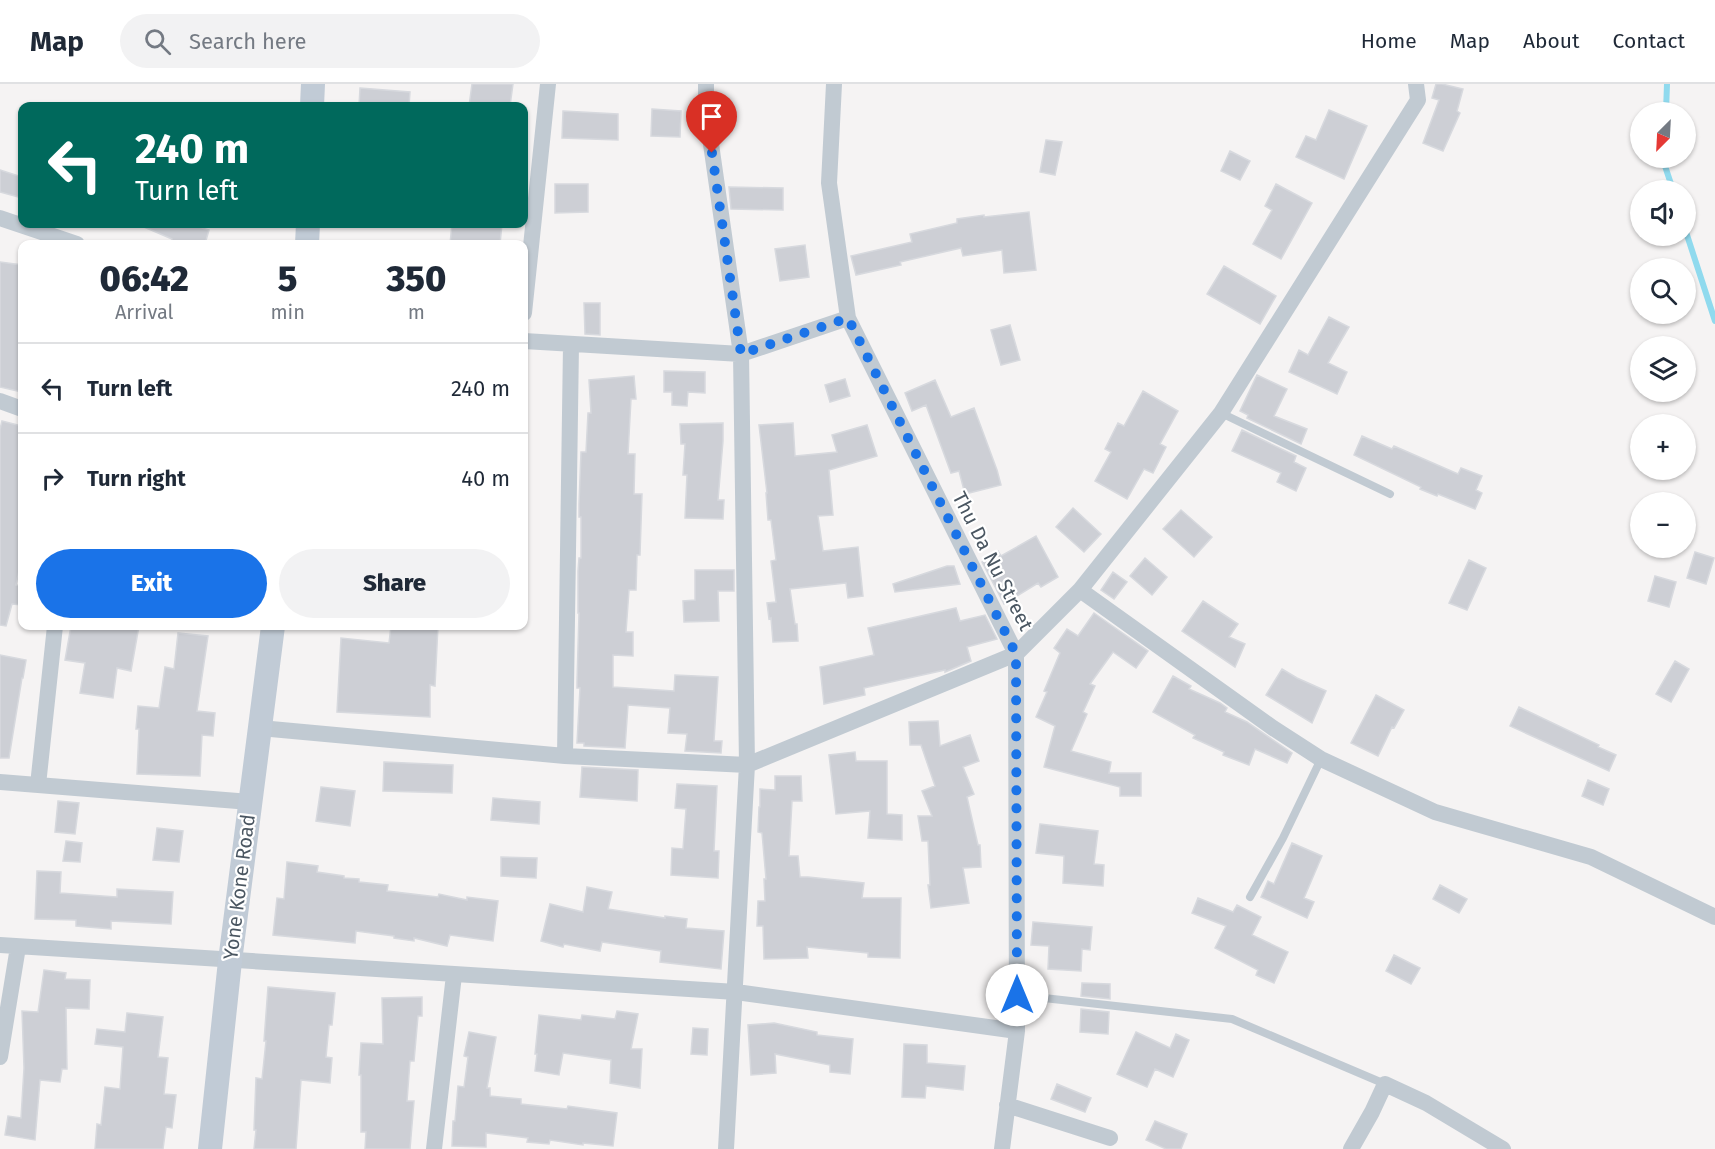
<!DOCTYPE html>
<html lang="en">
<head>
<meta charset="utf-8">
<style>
	:root { --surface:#fff; --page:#f2f2f3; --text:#1f2937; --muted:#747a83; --line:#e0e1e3; --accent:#1a73e8 }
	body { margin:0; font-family:"Fira Sans",sans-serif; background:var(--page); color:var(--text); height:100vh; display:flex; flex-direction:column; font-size:22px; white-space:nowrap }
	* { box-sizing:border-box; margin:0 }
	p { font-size:20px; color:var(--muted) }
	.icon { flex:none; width:33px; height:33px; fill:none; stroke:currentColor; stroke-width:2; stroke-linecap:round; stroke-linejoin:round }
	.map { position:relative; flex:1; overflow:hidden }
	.panel { position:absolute; left:18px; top:156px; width:510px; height:390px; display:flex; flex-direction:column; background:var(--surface); border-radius:12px; box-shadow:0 2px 4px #0004 }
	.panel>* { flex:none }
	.hud { position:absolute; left:18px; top:18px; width:510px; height:126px; border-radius:12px; box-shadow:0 2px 4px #0004; background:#00695c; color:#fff; overflow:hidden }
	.needle { width:39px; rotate:204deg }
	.tools { position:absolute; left:1630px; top:18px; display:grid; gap:12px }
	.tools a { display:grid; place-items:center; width:66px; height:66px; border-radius:50%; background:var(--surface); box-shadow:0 2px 4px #0004; font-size:30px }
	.pin { position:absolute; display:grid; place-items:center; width:51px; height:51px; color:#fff; margin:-62px -26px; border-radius:50% 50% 50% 0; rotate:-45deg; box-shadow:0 0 6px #0007 }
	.pin .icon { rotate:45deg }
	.me { position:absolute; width:66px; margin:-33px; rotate:0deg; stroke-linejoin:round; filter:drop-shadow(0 0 4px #0008) }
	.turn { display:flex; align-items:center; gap:21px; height:126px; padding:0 18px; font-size:27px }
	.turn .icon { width:78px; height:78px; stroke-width:2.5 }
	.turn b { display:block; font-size:42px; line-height:51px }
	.eta { display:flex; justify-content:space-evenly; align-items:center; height:102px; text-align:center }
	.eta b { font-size:36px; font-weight:800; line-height:42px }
	.action { display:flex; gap:12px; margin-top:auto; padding:12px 18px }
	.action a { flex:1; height:69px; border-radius:36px; background:var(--accent); color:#fff; font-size:24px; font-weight:800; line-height:69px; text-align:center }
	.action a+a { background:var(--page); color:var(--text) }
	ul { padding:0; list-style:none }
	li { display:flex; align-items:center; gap:18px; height:90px; padding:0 18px; border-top:2px solid var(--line) }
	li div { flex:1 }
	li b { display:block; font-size:22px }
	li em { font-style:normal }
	header { display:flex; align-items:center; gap:36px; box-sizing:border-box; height:84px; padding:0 30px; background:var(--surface); border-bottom:2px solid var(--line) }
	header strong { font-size:28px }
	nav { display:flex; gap:33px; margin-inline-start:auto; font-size:21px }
	.search { width:420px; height:54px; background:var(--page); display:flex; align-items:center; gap:15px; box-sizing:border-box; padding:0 21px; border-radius:33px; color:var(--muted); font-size:22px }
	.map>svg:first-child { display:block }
</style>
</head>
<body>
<header>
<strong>Map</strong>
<div class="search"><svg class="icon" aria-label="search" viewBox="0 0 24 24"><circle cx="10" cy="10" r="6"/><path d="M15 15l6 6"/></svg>Search here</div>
<nav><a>Home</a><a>Map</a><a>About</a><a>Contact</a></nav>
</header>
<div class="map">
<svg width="1715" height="1065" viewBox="0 0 1715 1065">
	<rect width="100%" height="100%" fill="#f5f3f3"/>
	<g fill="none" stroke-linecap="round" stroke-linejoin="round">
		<!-- stream -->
		<path stroke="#90daee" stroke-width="6" d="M1666,28l1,-28
			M1664,74v5l9,27
			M1686,148l29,89"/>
	</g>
	<!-- building -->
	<path fill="#cdcfd5" stroke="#d7d9de" stroke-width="1.5" d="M472,0h41l-3,22h-41z
		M1436,0h6l21,5 -6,22 3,2 -17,38 -20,-8 16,-43 -7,-2z
		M360,4l50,4 -1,14h-50z
		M652,25l29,2 -1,26 -29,-1z
		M1329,26l38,16 -23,53 -48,-22 10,-21 10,4z
		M563,27l55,3v26l-56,-2z
		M1046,56l16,2 -7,33 -15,-3z
		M1230,67l20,10 -10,19 -19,-9z
		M0,86l22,7v21l-22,-6z
		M555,100h33v28l-33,1z
		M1276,100l36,19 -31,56 -28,-15 19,-34 -7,-4z
		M729,103l54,1v22l-52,-1z
		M1029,128l7,58 -32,3 -2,-23 -39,6 -2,-8 -61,14 1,3 -45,10 -5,-19 61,-14 -2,-8 47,-11v-4l27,-4v2z
		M137,140h51l21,6 -4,14h-34l1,-5z
		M452,140h50l-2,20h-50z
		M805,161l4,32 -29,4 -5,-32z
		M0,178l22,3v127l-22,-5z
		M1224,182l52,30 -16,28 -53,-30z
		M584,219h16v32l-15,-1z
		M1329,233l20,10 -21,36 19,9 -10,22 -48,-22 10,-22 9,5z
		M1010,241l10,35 -19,5 -10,-35z
		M664,287l41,1v21l-17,-1 -1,14 -15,-1v-13h-8z
		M1257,291l30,14 -13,27 33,13 -6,15 -54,-26 1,-3 -8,-4z
		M634,292l2,23h-5l-3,55h7l-1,40h8l-2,61h-3l-1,35h-7l-3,42h7v24l-20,-1v32l61,4 1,-16 43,2 -4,64h8l-1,12 -36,-2 2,-17 -19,-1 2,-25 -42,-3 -3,43 -41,-2v-3h-7l3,-55h-3v-6l2,-69h-1v-42l1,-13h2v-41h-2v-13l2,-52h5l2,-39h3l-2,-33z
		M845,295l5,17 -20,6 -5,-17z
		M935,296l16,37 23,-9 23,62 4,15 -36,9 -6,-23 -8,2 -25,-68 -14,6 -7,-18z
		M1143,307l35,20 -18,33 6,3 -13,26 -9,-4 -17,30 -32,-18 16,-29 -6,-3 13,-26 6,3z
		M2,337l20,5v131l-6,28 6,1v19l-10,-1 -6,22 -6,-1v-196z
		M723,339v18l-5,59h6l-1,19 -38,-1 2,-43h-4l2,-31h-4l-1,-20z
		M793,339l2,33 42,-4 -5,-17 35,-10 10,31 -48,14 4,45 -15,1 5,35 35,-4 5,49 -15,2 -2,-15 -56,6 5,35h2l1,17 -25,1 -2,-24 -2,1 -2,-16 9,-1 -5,-41 5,-1 -5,-40h-3l-2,-27h1l-8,-68z
		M1242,346l54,26 -2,6 12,6 -10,23 -19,-9 4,-9 -49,-22z
		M1362,352l30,13 2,-3 64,28 3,-6 21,8 -6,14 6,3 -7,16 -37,-15 -1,2 -17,-7 1,-2 -67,-32z
		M1073,424l28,26 -17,18 -28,-25z
		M1181,426l31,27 -18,20 -31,-28z
		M1036,452l22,41 -17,10 -3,-4 -34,21 -22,-42 16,-11 3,5z
		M1695,468l19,6 -8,26 -19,-6z
		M1145,474l22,19 -15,18 -22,-19z
		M1469,476l17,8 -19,42 -18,-7z
		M947,482h7l6,18 -65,8 -2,-8z
		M695,486h39v21h-16l1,30 -35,1 -1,-21 12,-1z
		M1113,488l14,10 -13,17 -13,-9z
		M1655,492l21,6 -7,25 -21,-6z
		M1203,517l35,23 -9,13 16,7 -10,23 -53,-36z
		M956,524l4,13 25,-6 12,24 -30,8 4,14 -26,11v-2l-81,18 1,7 -41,9 -4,-37 54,-12 -6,-27z
		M1094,529l54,38 -12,17 -23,-16 -23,32 5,2 -12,26 4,2 -16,37 40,11 -2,11h32v23h-21v-9l-76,-20 11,-41 -19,-9 11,-25 -3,-1 16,-38 -6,-5 13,-19 11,7z
		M71,542h68l-8,45 -14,-3 -4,30 -33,-5 5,-30 -20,-3z
		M391,542h47l-3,60 -5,-1v32l-93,-5 4,-74 48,5z
		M178,549l30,3 -11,75 18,2 -2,23 -11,-1 -2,41 -63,-2 2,-45h-3l2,-23 21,2 6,-41 9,2z
		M0,571l26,5 -3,18h-1l-13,80h-9z
		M1675,577l14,8 -18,33 -15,-8z
		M1282,585l15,9 29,13 -14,32 -46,-28z
		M1173,592l18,10 -2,3 31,14 7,5 -2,4 22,10 45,31 -5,10 -32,-14 -6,16 -26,-10 1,-3 -31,-14 2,-3 -42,-23z
		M1376,611l28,15 -10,18 -2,-1 -14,29 -27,-13z
		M1519,623l80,38 -1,2 18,8 -7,16 -99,-45z
		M938,637l2,25 30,-11 9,26 -16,6 11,27 -7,3 11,48h2l1,22 -18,1 6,35 -38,5 -3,-23h2l-2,-44h-6l-4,-25h14l-10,-25 13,-5 -14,-41h-11l-1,-23z
		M855,668l1,9h31v53l15,1v25l-34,-2 2,-27 -34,3 -7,-59z
		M384,678l69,3 -1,28 -69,-2z
		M582,683l56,3 -1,31 -57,-4z
		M775,692h26l1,25h-10l-3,55h9l2,21h8l56,6 -2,15h39l-1,60 -32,-1v-4l-61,-6 1,11 -44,1 -1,-33h-6l1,-25h7l-1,-22h2l-4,-46 -4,-1 1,-25h1v-18l15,1z
		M1588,696l21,9 -6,16 -21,-9z
		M677,700l40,2 -3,65h5l-1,27 -47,-3 1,-27 11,1 3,-40 -11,-1z
		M321,703l34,4 -5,35 -34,-5z
		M493,714l47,4 -1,22 -48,-4z
		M58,717l21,2 -4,31 -20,-2z
		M1040,740l58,7 -4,33 10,1 -1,21 -40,-3 1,-27 -28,-3z
		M157,744l26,3 -4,31 -26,-2z
		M66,757l16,2 -2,19 -17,-1z
		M1292,759l30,13 -18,42 10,4 -7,16 -46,-21 7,-16 6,3z
		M501,773l36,1 -1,20 -35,-2z
		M287,778l31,4 -1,6 27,4v2l15,1v3l29,3 -1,6 51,6 1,-3 28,6v-3l31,4 -5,40 -43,-6 -3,11 -33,-8v3l-20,-3v-2l-38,-5 -1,12 -82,-8 4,-37 7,1z
		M37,787l24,1 -1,21 57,4v-8l56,3 -2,32 -60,-3v8l-35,-3v-6l-41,-1z
		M1440,801l27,14 -8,14 -26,-14z
		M587,803l25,5 -4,17 57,9v-2l22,3 -1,9 38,3 -3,38 -61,-7 1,-11 -59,-9 -2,9 -36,-7 -1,3 -22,-6 9,-37 33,8z
		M1198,814l35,14 4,-7 24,12 -9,18 36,17 -14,31 -18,-8 2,-5 -43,-22 11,-22 -34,-13z
		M1033,838l59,5 -2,23 -8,-1 -1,22 -33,-2 1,-23 -18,-1z
		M1394,871l26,13 -9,16 -25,-13z
		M44,886l22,3 -1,6 25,1 -1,29 -23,-1 1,61h-5l-2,13 -20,-2 -5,60 -30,-5 3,-19 13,2 3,-50 -2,-57 16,1z
		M1082,899l28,1v15l-29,-3z
		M268,903l67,6 -3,32h-3l-3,32 6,1 -2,25 -29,-3 -5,69h-42l2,-19h-2l2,-52 6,1 4,-38h-2z
		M422,913v19h-4l-4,45h-4l-3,40h7l-4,48h-45l1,-17h-5v-57h-2l2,-32 22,1 -1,-46z
		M1081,925l28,3 -1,22 -28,-2z
		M617,927l21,3 -7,35h11l-2,39 -30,-5 1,-23 -48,-7 -4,22 -24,-4 2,-17h-2l4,-39 42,5 1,-5 33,4z
		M127,929l36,4 -5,40 10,1 -4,36 12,1 -4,33 -6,-1 -3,22h-68l2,-25 4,1 4,-38 15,2 3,-42 -28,-3 2,-15 28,3z
		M774,939l43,9v3l36,4 -3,35 -20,-2v-7l-55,-11 1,19 -25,2 -3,-50z
		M693,944l15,1 -1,26 -16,-1z
		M469,948l27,5 -9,51h3v8l31,3v5l46,5 1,-3 49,7 -4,33 -30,-3v2l-33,-5 -1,4 -22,-2 1,-4 -42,-5v14l-34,-1 1,-25h2l3,-35 6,1 4,-30 -4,-1z
		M1136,948l34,16 6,-14 13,6 -16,37 -18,-8 -8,18 -30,-13z
		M904,960l23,1v18l38,3 -2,24 -37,-4 -1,12 -23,-1z
		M1057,1000l34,14 -6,14 -34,-13z
		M1155,1037l32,13 -6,15h-15l-20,-9z"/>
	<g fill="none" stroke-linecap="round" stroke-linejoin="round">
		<!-- lane -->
		<path stroke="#c1cad2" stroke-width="8" d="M1221,329l169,81
			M1250,813l33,-59 38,-79
			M1017,911l215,24 153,65"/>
		<!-- street -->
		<path stroke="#c1cad2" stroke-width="16" d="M706,0v25l35,245 6,411 -21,384
			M834,0l-5,99 19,135 168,336 1,377 -15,118
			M0,134l77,26
			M524,229l24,-229
			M524,257l217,13 107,-36
			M0,317l22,8
			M1080,506l193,138 48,31 114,53 156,45 124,60
			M260,644l305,28 182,9 269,-111 64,-64 141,-177 197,-313 -2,-16
			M565,672l6,-411
			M0,698l250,20
			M38,701l17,-159
			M0,861l736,47 281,39
			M0,973l18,-110
			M1007,1021l103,33
			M434,1065l20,-174
			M1351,1065l21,-37 13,-28 41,19 77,46"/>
		<!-- secondary -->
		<path stroke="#c1cbd6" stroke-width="24" d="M312,22l1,-22
			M307,160l1,-20
			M210,1065l20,-188 43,-335"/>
	</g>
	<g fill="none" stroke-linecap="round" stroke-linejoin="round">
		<!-- route -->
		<path stroke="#1a73e8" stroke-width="10" stroke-dasharray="0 18" d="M712,69l29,201 107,-36 168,336 1,341"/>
	</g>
	<g text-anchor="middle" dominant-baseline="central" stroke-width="4.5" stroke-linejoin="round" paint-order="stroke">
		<!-- street labels -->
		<g font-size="20" fill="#4a5661" stroke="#fff">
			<text transform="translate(993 477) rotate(63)">Thu Da Nu Street</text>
			<text transform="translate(239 803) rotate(-83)">Yone Kone Road</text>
		</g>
	</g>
</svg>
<div class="tools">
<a><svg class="needle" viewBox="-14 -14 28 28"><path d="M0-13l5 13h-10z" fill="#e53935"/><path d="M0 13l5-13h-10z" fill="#747a83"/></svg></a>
<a><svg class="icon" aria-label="sound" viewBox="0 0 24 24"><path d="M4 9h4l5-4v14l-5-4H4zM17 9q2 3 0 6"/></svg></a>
<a><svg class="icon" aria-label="search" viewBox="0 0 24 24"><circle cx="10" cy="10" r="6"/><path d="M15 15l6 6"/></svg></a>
<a><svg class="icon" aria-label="layers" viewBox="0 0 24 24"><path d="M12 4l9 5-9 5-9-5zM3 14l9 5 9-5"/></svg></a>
<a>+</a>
<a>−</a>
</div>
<div class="pin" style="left:712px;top:69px;background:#d93025"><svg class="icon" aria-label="arrive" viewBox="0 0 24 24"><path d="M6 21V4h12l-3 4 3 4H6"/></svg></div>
<svg class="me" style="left:1017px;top:911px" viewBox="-20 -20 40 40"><circle r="19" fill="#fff"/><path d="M0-13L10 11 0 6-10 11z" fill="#1a73e8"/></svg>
<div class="hud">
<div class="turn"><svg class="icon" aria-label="left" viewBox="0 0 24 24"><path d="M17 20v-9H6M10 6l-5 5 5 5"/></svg><div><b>240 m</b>Turn left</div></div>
</div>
<section class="panel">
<div class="eta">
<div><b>06:42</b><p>Arrival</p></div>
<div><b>5</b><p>min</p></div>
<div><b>350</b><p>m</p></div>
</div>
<ul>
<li><svg class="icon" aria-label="left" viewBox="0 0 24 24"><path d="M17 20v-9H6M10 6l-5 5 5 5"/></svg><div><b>Turn left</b></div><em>240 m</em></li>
<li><svg class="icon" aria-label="right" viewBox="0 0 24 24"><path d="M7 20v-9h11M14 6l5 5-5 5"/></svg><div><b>Turn right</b></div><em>40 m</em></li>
</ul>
<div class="action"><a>Exit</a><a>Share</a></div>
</section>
</div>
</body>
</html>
